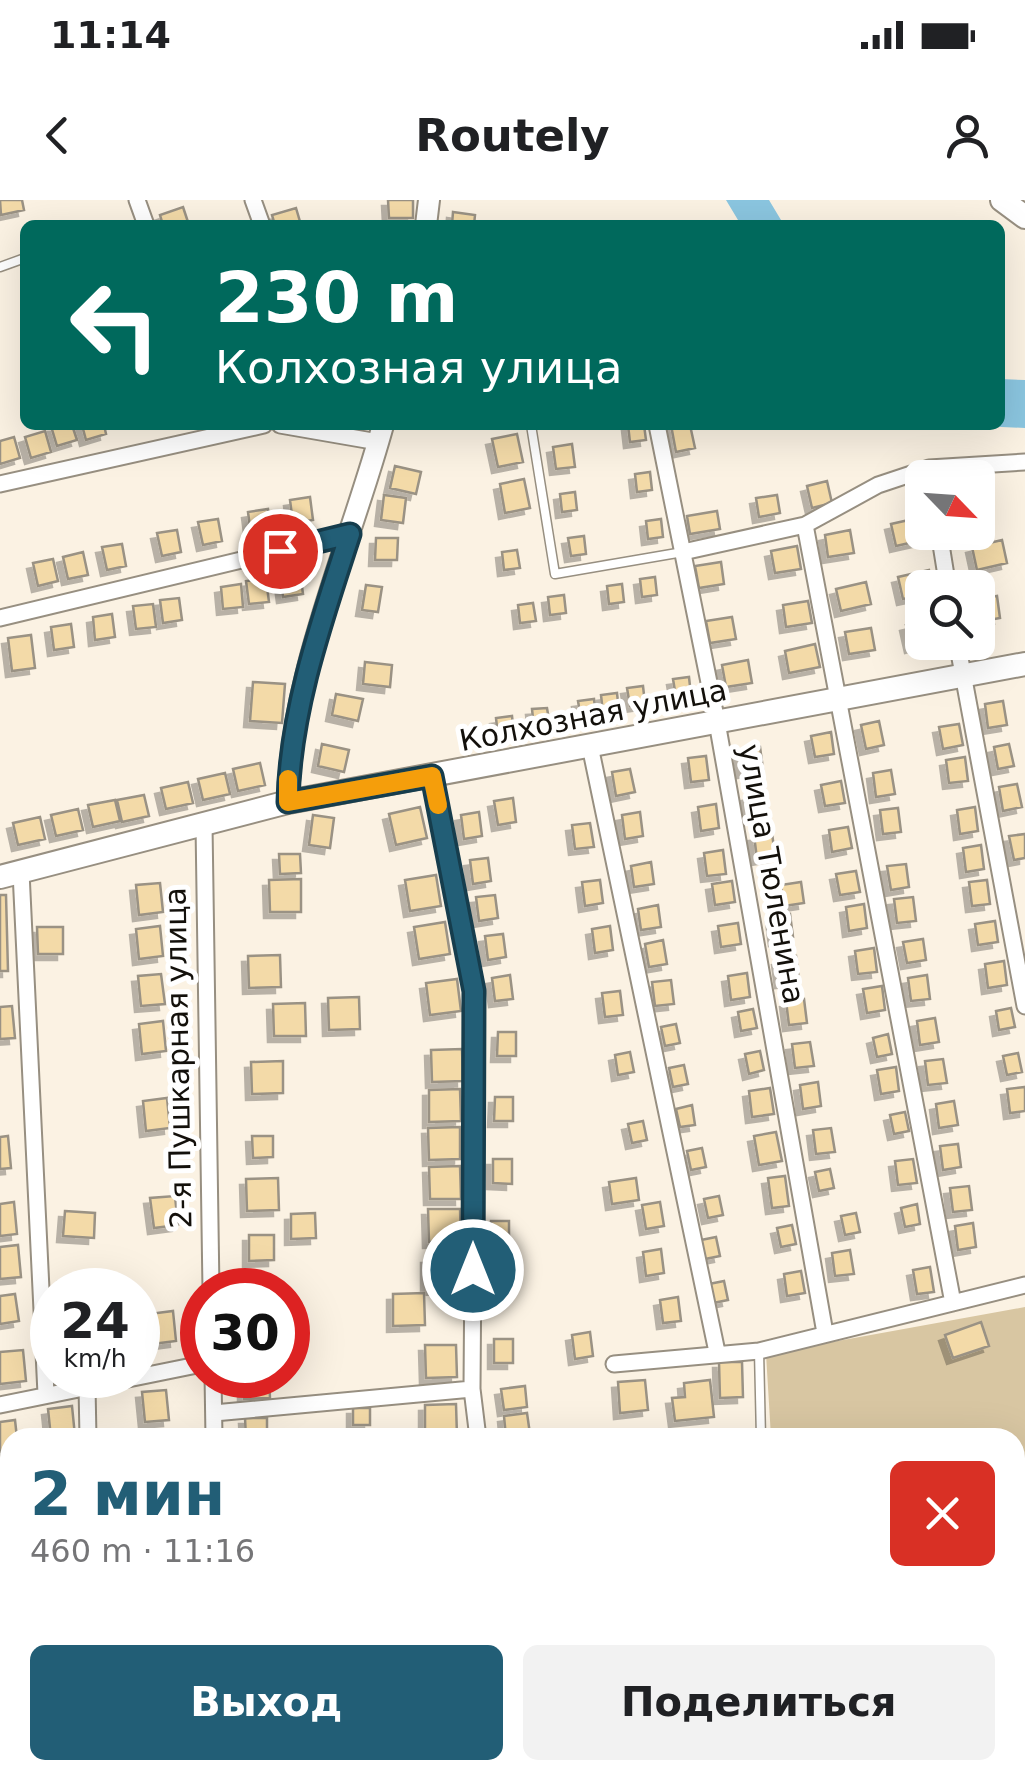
<!DOCTYPE html>
<html lang="ru">
<head>
<meta charset="utf-8">
<style>
	:root { --surface:#fff; --page:#f2f2f2; --text:#202124; --muted:#757577; --accent:#225e76 }
	body { margin:0; font-family:"DejaVu Sans",sans-serif; background:var(--page); color:var(--text); height:100vh; display:flex; flex-direction:column; font-size:38px; white-space:nowrap }
	* { box-sizing:border-box; margin:0 }
	p { font-size:32px; color:var(--muted) }
	.icon { flex:none; width:55px; height:55px; fill:none; stroke:currentColor; stroke-width:2; stroke-linecap:round; stroke-linejoin:round }
	.map { position:relative; flex:1; overflow:hidden }
	.details { position:absolute; left:0px; top:1228px; width:1025px; height:352px; display:flex; flex-direction:column; background:var(--surface); border-radius:30px 30px 0 0; box-shadow:0 10px 40px #0002 }
	.details>* { flex:none }
	.banner { position:absolute; left:20px; top:20px; width:985px; height:210px; border-radius:15px; box-shadow:0 10px 40px #0002; background:#00695c; color:#fff; overflow:hidden }
	.needle { width:65px; rotate:115deg }
	.tools { position:absolute; left:905px; top:260px; display:grid; gap:20px }
	.tools a { display:grid; place-items:center; width:90px; height:90px; border-radius:15px; background:var(--surface); box-shadow:0 10px 40px #0002; font-size:50px }
	.speed { position:absolute; left:30px; top:1068px; display:flex; gap:20px; font-size:50px; font-weight:700; text-align:center }
	.speed>* { display:grid; place-content:center; width:130px; height:130px; border-radius:50%; background:var(--surface); box-shadow:0 10px 40px #0002; line-height:1 }
	.speed small { font-size:25px; font-weight:400 }
	.speed .limit { border:15px solid #d22; background:#fff; color:#111 }
	.pin { position:absolute; display:grid; place-items:center; width:85px; height:85px; color:#fff; margin:-42px; border:5px solid #fff; border-radius:50%; box-shadow:0 2px 10px #0007 }
	.me { position:absolute; width:110px; margin:-55px; rotate:0deg; stroke-linejoin:round; filter:drop-shadow(0 0 8px #0008) }
	.turn { display:flex; align-items:center; gap:35px; height:210px; padding:0 30px; font-size:45px }
	.turn .icon { width:130px; height:130px; stroke-width:2.5 }
	.turn b { display:block; font-size:70px; line-height:85px }
	.round { display:grid; place-items:center; flex:none; width:105px; height:105px; border-radius:15px; background:var(--page) }
	.overview { display:flex; align-items:center; justify-content:space-between; height:170px; padding:0 30px }
	h1 { font-size:60px; font-weight:800; line-height:75px; color:var(--accent) }
	.primary-button { display:flex; gap:20px; margin-top:auto; padding:20px 30px }
	.primary-button a { flex:1; height:115px; border-radius:15px; background:var(--accent); color:#fff; font-size:40px; font-weight:800; line-height:115px; text-align:center }
	.primary-button a+a { background:var(--page); color:var(--text) }
	.status { display:flex; justify-content:space-between; align-items:center; height:70px; padding:0 50px; background:var(--surface); direction:ltr }
	.status svg { height:28px; fill:currentColor }
	header { display:flex; justify-content:space-between; align-items:center; height:130px; padding:0 30px; background:var(--surface); font-size:45px; font-weight:800 }
	.map>svg:first-child { display:block }
</style>
</head>
<body>
<div class="status"><b>11:14</b><svg viewBox="0 0 49 12"><path d="M0 12V9h3v3zM5 12V6h3v6zM10 12V3h3v9zM15 12V0h3v12zM26 1h20v11H26zM47 4h2v5h-2z"/></svg></div>
<header><svg class="icon" aria-label="back" viewBox="0 0 24 24"><path d="M15 5l-7 7 7 7"/></svg>Routely<svg class="icon" aria-label="person" viewBox="0 0 24 24"><circle cx="12" cy="8" r="4"/><path d="M4 21q1-7 8-7t8 7"/></svg></header>
<div class="map">
<svg width="1025" height="1578" viewBox="0 0 1025 1578">
	<defs>
		<filter id="shadow"><feDropShadow dx="-6" dy="6" stdDeviation="0" flood-color="#0004"/></filter>
	</defs>
	<rect width="100%" height="100%" fill="#fbf2e3"/>
	<!-- green -->
	<path fill="#d8c6a2" d="M1025,1107v220l-10,1v-90l-244,-1 -5,-83z"/>
	<!-- forest -->
	<path fill="#ccb382" d="M1015,1408h10v170h-357l4,-8h343z"/>
	<!-- water -->
	<path fill="#8bc6e0" d="M726,0h43l15,25h-43z
		M1000,179l25,1v48l-67,-3h42z"/>
	<!-- building -->
	<path fill="#f3daa8" stroke="#9a9284" stroke-width="2.5" filter="url(#shadow)" d="M0,0h22l2,10 -23,5z
		M388,0h25v18h-24z
		M183,7l6,18h-26l-3,-10z
		M296,8l5,17h-26l-3,-10z
		M453,12l22,3 -1,10h-22z
		M72,225l5,15 -20,6 -6,-20z
		M82,225h22l2,9 -20,6z
		M628,225h16l2,15 -16,2z
		M671,225h19l5,23 -19,4z
		M45,231l6,21 -20,6 -6,-21z
		M517,234l6,28 -25,5 -6,-28z
		M14,237l6,21 -20,6v-23z
		M572,244l3,23 -19,2 -3,-22z
		M395,266l26,6 -5,22 -26,-6z
		M650,272l2,18 -15,2 -2,-18z
		M524,279l6,29 -25,5 -5,-29z
		M827,281l5,22 -20,5 -5,-22z
		M575,292l2,18 -15,2 -2,-18z
		M384,295l22,3 -3,25 -22,-3z
		M777,295l3,18 -21,4 -3,-19z
		M310,297l3,23 -20,3 -3,-23z
		M268,309l3,23 -20,3 -3,-23z
		M717,311l3,18 -30,5 -3,-18z
		M922,317l5,22 -31,7 -5,-22z
		M218,319l4,22 -19,4 -5,-23z
		M661,319l2,18 -15,2 -2,-18z
		M177,330l4,22 -19,4 -5,-23z
		M850,330l4,23 -26,4 -3,-22z
		M584,336l2,18 -15,2 -3,-18z
		M376,338h22l-1,22h-22z
		M1002,340l5,23 -30,7 -5,-23z
		M122,344l4,22 -19,4 -5,-23z
		M797,346l4,23 -26,4 -4,-22z
		M517,350l3,18 -16,2 -2,-18z
		M83,352l5,23 -20,4 -5,-22z
		M53,359l5,22 -20,5 -5,-23z
		M721,362l3,22 -25,4 -4,-22z
		M929,370l4,18h-11v7l-19,4 -5,-22z
		M300,372l3,22 -20,3 -3,-23z
		M655,377l2,18 -15,2 -2,-18z
		M266,379l3,23 -20,2 -3,-23z
		M866,382l5,22 -30,7 -5,-22z
		M241,384l2,23 -20,2 -2,-22z
		M622,384l2,18 -15,2 -2,-18z
		M366,385l16,2 -4,25 -16,-2z
		M564,395l2,18 -16,2 -2,-18z
		M997,396l3,22 -22,4v-23z
		M179,398l3,22 -19,3 -3,-23z
		M808,401l4,22 -26,4 -3,-22z
		M533,403l3,18 -16,2 -2,-18z
		M153,404l3,23 -20,2 -3,-23z
		M112,414l3,23 -20,3 -2,-23z
		M732,417l4,22 -26,4 -4,-22z
		M922,421v21h9l-20,5 -5,-22z
		M71,424l3,23 -20,3 -3,-23z
		M871,428l4,22 -26,4 -4,-22z
		M31,435l4,33 -23,3 -4,-33z
		M815,444l5,23 -31,6 -4,-22z
		M748,460l4,23 -26,4 -4,-22z
		M365,462l27,3 -2,22 -27,-3z
		M689,477l2,18 -15,2 -3,-18z
		M253,482l32,2 -3,39 -32,-2z
		M643,486l2,18 -15,2 -3,-18z
		M617,493l2,18 -16,2 -2,-18z
		M336,494l27,5 -5,22 -26,-6z
		M594,499l2,18 -15,2 -3,-18z
		M1003,501l4,24 -19,3 -3,-24z
		M547,508l3,18 -16,2 -2,-19z
		M512,516l2,18 -16,2 -2,-18z
		M879,521l5,24 -18,4 -5,-24z
		M959,524l4,21 -20,4 -4,-22z
		M831,532l3,22 -19,3 -4,-21z
		M322,544l27,6 -5,22 -26,-6z
		M1009,544l5,22 -16,3 -4,-22z
		M760,547l3,22 -20,3 -3,-21z
		M706,556l3,24 -18,2 -3,-24z
		M965,557l3,24 -19,2 -3,-23z
		M260,563l5,22 -27,6 -5,-22z
		M630,569l5,23 -19,4 -4,-24z
		M891,570l4,24 -19,3 -3,-24z
		M225,573l5,21 -27,6 -5,-21z
		M841,581l4,22 -20,3 -4,-21z
		M188,582l5,21 -27,6 -5,-21z
		M1017,584l5,23 -19,4 -4,-24z
		M765,592l4,24 -19,2 -3,-23z
		M144,595l5,21 -27,6 -5,-22z
		M513,598l3,24 -18,3 -4,-24z
		M115,600l5,21 -27,6 -5,-22z
		M716,604l3,24 -18,3 -3,-24z
		M420,607l7,31 -31,7 -7,-31z
		M975,607l3,24 -18,3 -3,-24z
		M898,608l3,24 -18,2 -3,-24z
		M78,609l5,21 -27,6 -5,-21z
		M479,612l3,24 -18,3 -3,-24z
		M640,612l3,24 -18,3 -3,-24z
		M313,615l21,3 -4,30 -21,-3z
		M40,617l5,22 -27,6 -5,-22z
		M590,623l4,24 -19,2 -3,-24z
		M848,627l4,21 -20,4 -3,-22z
		M772,633l3,23 -18,3 -3,-24z
		M1025,634v24l-11,2 -5,-24z
		M981,645l3,24 -18,3 -3,-24z
		M723,650l3,24 -19,2 -3,-23z
		M279,654h21l1,19 -21,1z
		M488,658l3,23 -18,3 -3,-24z
		M651,662l3,22 -20,3 -3,-21z
		M906,664l3,23 -18,3 -4,-24z
		M856,671l4,21 -20,3 -4,-21z
		M436,675l5,31 -31,5 -5,-31z
		M301,679v33h-31l-1,-32z
		M600,680l3,23 -18,3 -3,-24z
		M987,680l3,24 -18,2 -3,-24z
		M732,681l3,21 -20,3 -3,-21z
		M801,682l3,21 -20,3 -3,-21z
		M160,683l3,29 -24,3 -3,-30z
		M0,695h6l2,76h-8z
		M495,695l3,23 -19,3 -3,-24z
		M913,697l3,24 -19,2 -3,-24z
		M864,704l3,24 -18,3 -3,-24z
		M658,705l3,22 -20,3 -3,-21z
		M790,714l3,23 -18,3 -3,-24z
		M995,721l3,21 -20,3 -3,-21z
		M445,722l5,32 -31,5 -5,-32z
		M738,723l3,21 -20,3 -3,-21z
		M160,726l3,30 -24,3 -3,-30z
		M610,726l3,24 -18,3 -3,-24z
		M37,727h26v27h-25z
		M503,734l3,23 -18,3 -3,-24z
		M923,739l3,21 -19,3 -4,-21z
		M663,740l4,24 -18,3 -4,-23z
		M874,748l3,24 -19,2 -3,-23z
		M280,755l1,32 -32,1 -1,-32z
		M796,756l3,24 -18,2 -3,-23z
		M1004,761l3,24 -19,3 -3,-24z
		M747,773l3,24 -19,3 -3,-24z
		M161,774l4,30 -24,2 -3,-30z
		M510,775l3,24 -18,2 -3,-23z
		M927,775l3,24 -19,2 -3,-23z
		M457,779l4,32 -31,4 -4,-32z
		M671,780l3,24 -19,2 -3,-24z
		M882,786l3,24 -18,3 -4,-24z
		M620,791l3,24 -18,2 -3,-24z
		M359,797l1,32 -31,1 -1,-32z
		M804,799l3,24 -18,2 -3,-24z
		M305,803l1,33h-32l-1,-32z
		M12,806l3,32 -15,1v-32z
		M1011,808l4,19 -16,3 -3,-19z
		M753,809l4,19 -16,3 -3,-19z
		M935,818l4,24 -19,3 -3,-24z
		M163,821l3,30 -24,3 -3,-30z
		M676,824l4,19 -15,3 -4,-19z
		M498,832h18v24h-19z
		M888,834l4,20 -15,3 -4,-19z
		M810,842l4,24 -19,2 -3,-24z
		M462,849l1,32 -31,1 -1,-32z
		M760,851l4,19 -15,4 -4,-20z
		M630,852l4,20 -16,3 -3,-20z
		M1018,853l4,19 -15,3 -4,-19z
		M943,859l4,24 -19,2 -3,-24z
		M283,861v32l-31,1 -1,-32z
		M684,865l4,19 -15,3 -4,-19z
		M896,867l3,24 -18,3 -4,-24z
		M818,882l3,24 -18,3 -3,-24z
		M1025,887v24l-15,2 -3,-24z
		M770,888l4,26 -22,3 -3,-26z
		M460,889l1,32 -32,1v-32z
		M495,897h18v24h-19z
		M167,898l3,30 -24,3 -3,-30z
		M954,901l4,24 -19,3 -3,-24z
		M692,905l3,20 -15,2 -4,-18z
		M905,912l4,19 -15,3 -4,-19z
		M643,921l4,19 -15,3 -4,-19z
		M460,927v32l-31,1 -1,-32z
		M831,928l4,24 -19,2 -3,-24z
		M776,932l6,29 -23,4 -5,-29z
		M8,936l3,32 -11,1v-32z
		M252,936h21v21l-20,1z
		M958,944l3,23 -18,3 -3,-24z
		M702,948l4,19 -15,3 -4,-19z
		M493,959h19v25l-19,-1z
		M913,959l4,24 -19,2 -3,-24z
		M460,966l1,33h-31l-1,-32z
		M830,969l4,19 -15,3 -4,-19z
		M785,976l4,30 -17,2 -4,-30z
		M278,978l1,32 -32,1 -1,-32z
		M636,978l3,22 -27,4 -3,-22z
		M969,986l3,24 -19,2 -3,-24z
		M175,996l3,29 -24,3 -4,-30z
		M719,996l4,19 -15,3 -4,-19z
		M14,1002l3,32 -17,2v-32z
		M660,1002l4,24 -18,3 -4,-24z
		M917,1004l3,20 -15,3 -4,-19z
		M428,1009h32l1,32 -32,1z
		M65,1011l30,2 -1,25 -31,-2z
		M315,1013l1,25 -25,1v-25z
		M856,1013l4,19 -15,3 -4,-19z
		M491,1021h18v24h-19z
		M973,1023l3,24 -18,3 -3,-24z
		M792,1025l4,19 -15,3 -4,-19z
		M249,1035h25v25l-25,1z
		M716,1037l4,19 -15,3 -4,-19z
		M18,1045l3,32 -21,2v-32z
		M661,1049l3,24 -18,3 -3,-24z
		M850,1050l4,24 -19,2 -3,-23z
		M458,1056l1,32 -32,1v-32z
		M930,1067l4,25 -17,2 -4,-24z
		M801,1071l4,22 -18,3 -3,-22z
		M491,1074h18v24h-18z
		M87,1080l1,10h-29l-1,-8z
		M724,1081l4,19 -15,3 -4,-19z
		M424,1093l1,32 -32,1v-32z
		M15,1094l4,27 -19,3v-28z
		M678,1097l3,24 -18,2 -3,-23z
		M173,1111l3,30 -24,3 -3,-30z
		M981,1122l8,24 -36,12 -8,-23z
		M590,1132l3,24 -18,3 -3,-24z
		M494,1139h19v24h-19z
		M425,1145h31l1,32 -31,1z
		M23,1150l3,31 -26,3v-32z
		M719,1162h23l1,35 -23,1z
		M244,1175h25l1,23 -26,1z
		M645,1180l3,30 -28,3 -2,-31z
		M710,1180l4,37 -39,4 -3,-23 13,-1 -1,-14z
		M525,1186l2,21 -23,3 -3,-21z
		M166,1190l3,30 -24,2 -3,-30z
		M456,1204l1,32 -32,1v-32z
		M72,1206l3,30 -24,2 -3,-29z
		M353,1208h17v17h-17z
		M527,1213l3,21 -24,3 -2,-21z
		M245,1218h22v20h-21z
		M15,1220l2,18h-7v13l-10,1v-30z"/>
	<g fill="none" stroke-linecap="round" stroke-linejoin="round">
		<defs>
			<path id="service" d="M0,67l25,-9
				M531,225l24,149 128,-22
				M759,1151l2,87"/>
			<path id="minor" d="M137,0l9,25
				M253,0l9,25
				M280,225l98,17
				M657,225l60,297 108,611
				M0,284l264,-59
				M805,325l148,778
				M939,332l9,56
				M683,352l122,-27 73,-40 51,-17 96,-6
				M0,418l350,-84
				M957,442l68,364
				M590,546l127,606
				M432,576l43,215 -3,398 6,49
				M204,625l7,465
				M21,672l25,522
				M614,1164l145,-13 266,-66
				M213,1175l1,63
				M87,1186l1,52
				M0,1205l202,-41
				M214,1213l258,-24
				M98,1570v8
				M520,1570v8
				M211,1578v-8"/>
			<path id="tertiary" d="M426,25l3,-25
				M288,602c3,-130 61,-253 95,-377"/>
			<path id="secondary" d="M1002,0l23,17
				M0,677l288,-75 737,-138"/>
		</defs>
		<!-- service casing -->
		<use href="#service" stroke="#978f81" stroke-width="11"/>
		<!-- minor casing -->
		<use href="#minor" stroke="#978f81" stroke-width="19"/>
		<!-- tertiary casing -->
		<use href="#tertiary" stroke="#978f81" stroke-width="24"/>
		<!-- secondary casing -->
		<use href="#secondary" stroke="#978f81" stroke-width="26"/>
		<!-- service -->
		<use href="#service" stroke="#fff" stroke-width="8"/>
		<!-- minor -->
		<use href="#minor" stroke="#fff" stroke-width="15"/>
		<!-- tertiary -->
		<use href="#tertiary" stroke="#fff" stroke-width="20"/>
		<!-- secondary -->
		<use href="#secondary" stroke="#fff" stroke-width="22"/>
	</g>
	<g fill="none" stroke-linecap="round" stroke-linejoin="round">
		<defs>
			<path id="route" d="M280,351l70,-17c-28,86 -60,176 -62,268l144,-26 42,215 -1,279"/>
		</defs>
		<!-- route casing -->
		<use href="#route" stroke="#163d4d" stroke-width="25"/>
		<!-- route -->
		<use href="#route" stroke="#225e76" stroke-width="18"/>
		<!-- slow -->
		<path stroke="#f59e0b" stroke-width="18" d="M288,579v23l144,-26 6,29"/>
	</g>
	<g text-anchor="middle" dominant-baseline="central" stroke-width="10" stroke-linejoin="round" paint-order="stroke">
		<!-- street labels -->
		<g font-size="30" fill="#13100b" stroke="#fff">
			<text transform="translate(593 515) rotate(-11)">Колхозная улица</text>
			<text transform="translate(772 674) rotate(80)">улица Тюленина</text>
			<text transform="translate(178 858) rotate(-91)">2-я Пушкарная улица</text>
		</g>
	</g>
</svg>
<div class="tools">
<a><svg class="needle" viewBox="-14 -14 28 28"><path d="M0-13l5 13h-10z" fill="#e53935"/><path d="M0 13l5-13h-10z" fill="#757577"/></svg></a>
<a><svg class="icon" aria-label="search" viewBox="0 0 24 24"><circle cx="10" cy="10" r="6"/><path d="M15 15l6 6"/></svg></a>
</div>
<div class="speed"><div>24<small>km/h</small></div><div class="limit">30</div></div>
<div class="pin" style="left:280px;top:351px;background:#d93025"><svg class="icon" aria-label="arrive" viewBox="0 0 24 24"><path d="M6 21V4h12l-3 4 3 4H6"/></svg></div>
<svg class="me" style="left:473px;top:1070px" viewBox="-20 -20 40 40"><circle r="17" fill="#225e76" stroke="#fff" stroke-width="3"/><path d="M0-11L8 9 0 5-8 9z" fill="#fff"/></svg>
<div class="banner">
<div class="turn"><svg class="icon" aria-label="left" viewBox="0 0 24 24"><path d="M17 20v-9H6M10 6l-5 5 5 5"/></svg><div><b>230 m</b>Колхозная улица</div></div>
</div>
<section class="details">
<div class="overview"><div><h1>2 мин</h1><p>460 m · 11:16</p></div><a class="round" style="background:#d93025;color:#fff"><svg class="icon" aria-label="close" viewBox="0 0 24 24"><path d="M6 6l12 12M18 6L6 18"/></svg></a></div>
<div class="primary-button"><a>Выход</a><a>Поделиться</a></div>
</section>
</div>
</body>
</html>
